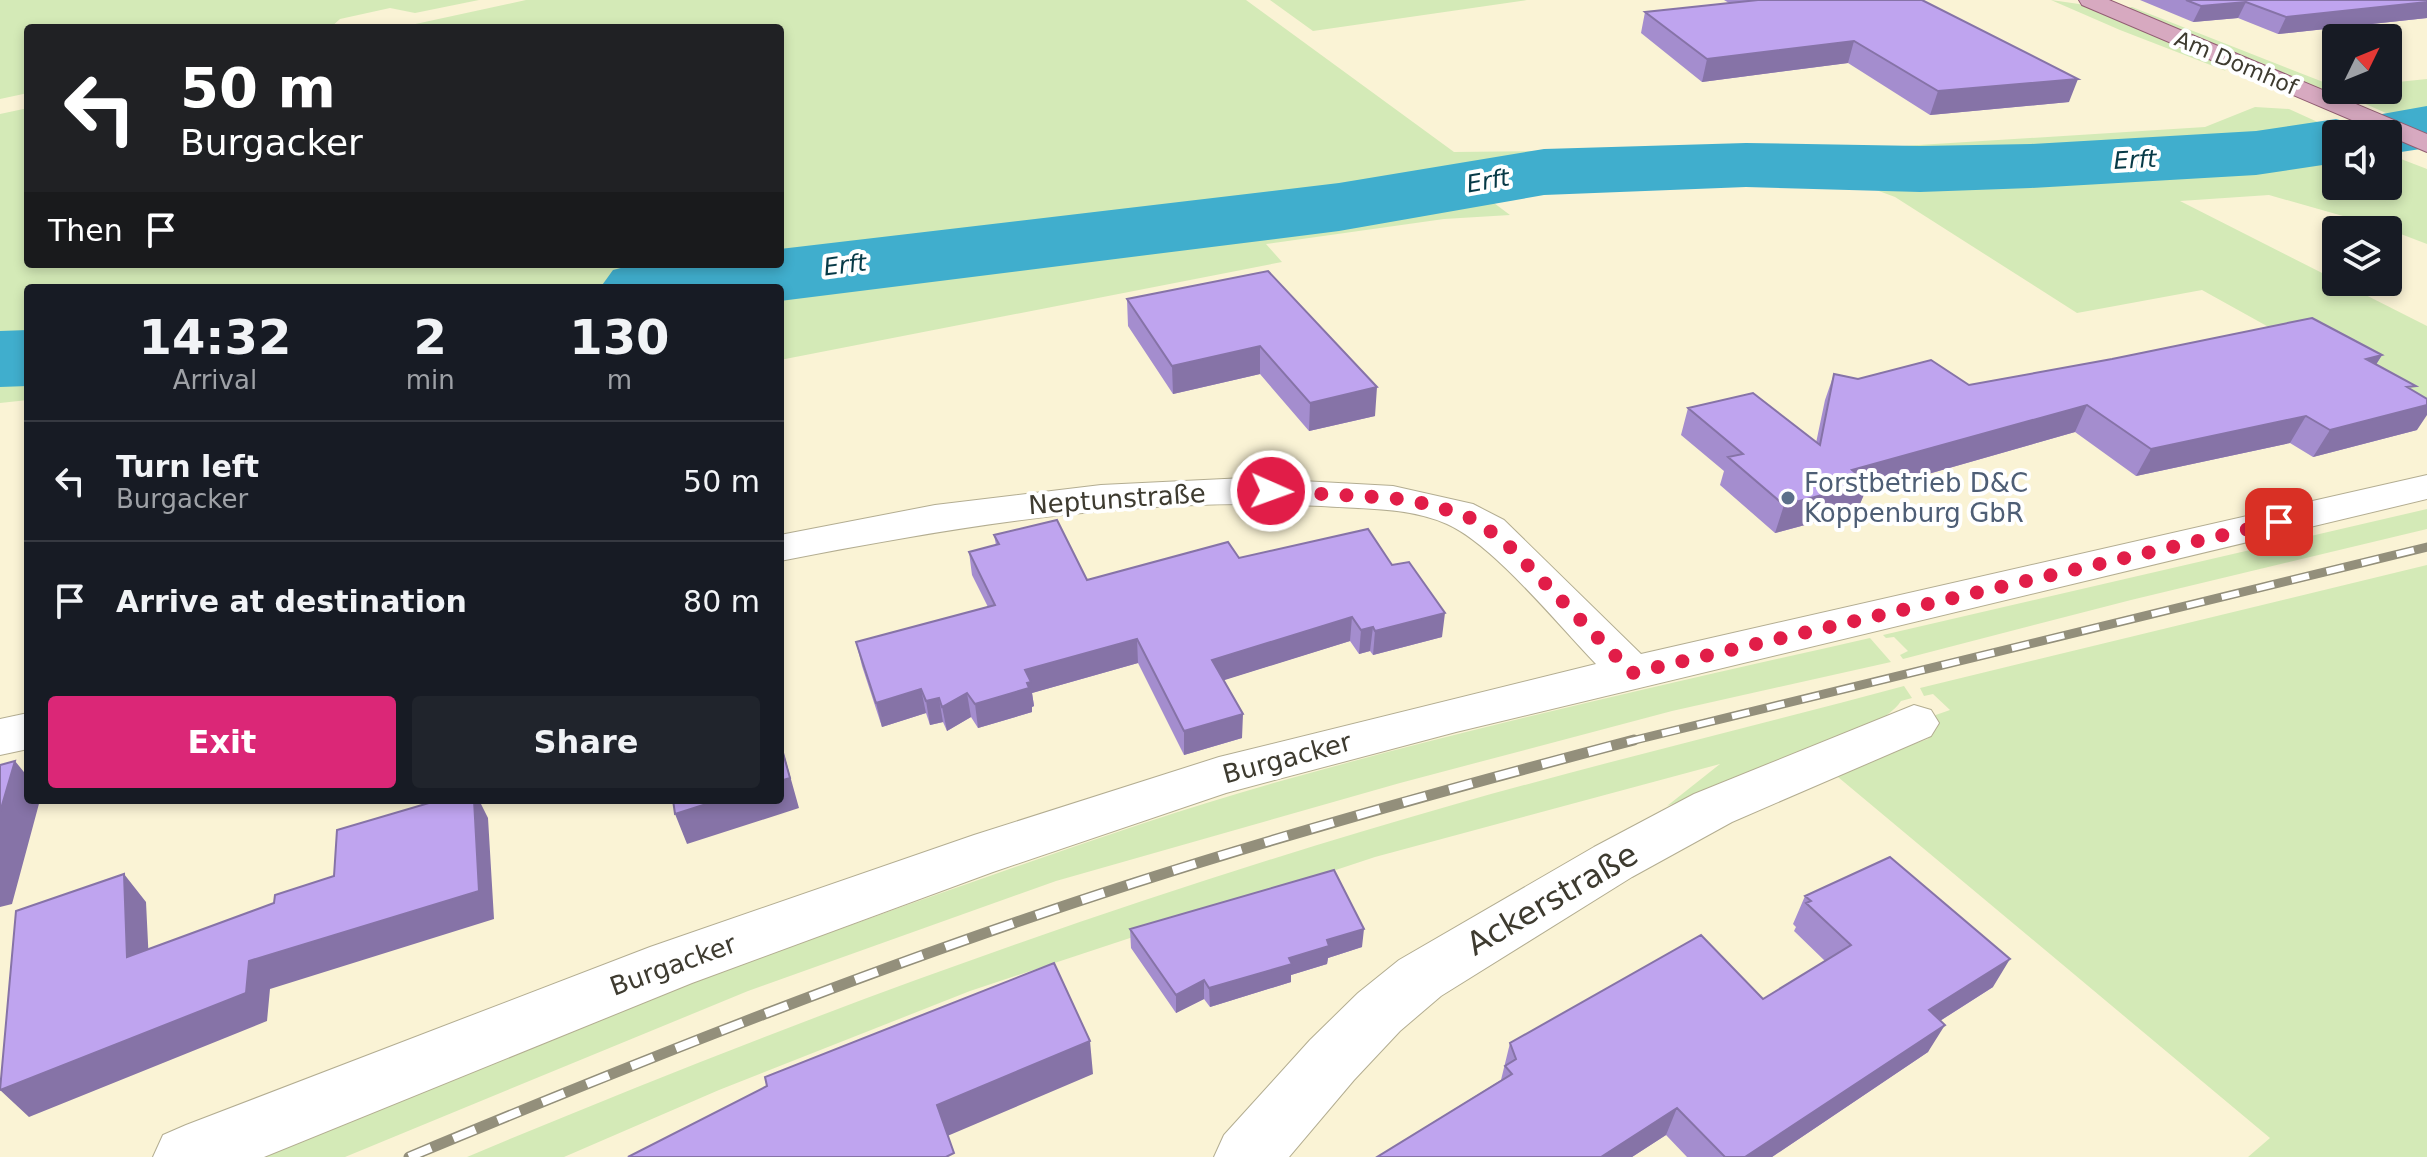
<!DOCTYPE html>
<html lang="en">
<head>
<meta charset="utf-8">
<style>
	:root { --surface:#171b24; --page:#20242c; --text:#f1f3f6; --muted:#9ea1a6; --line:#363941; --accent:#db2777 }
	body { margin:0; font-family:"DejaVu Sans",sans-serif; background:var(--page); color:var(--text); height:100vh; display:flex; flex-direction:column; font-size:30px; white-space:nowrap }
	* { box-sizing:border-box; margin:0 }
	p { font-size:26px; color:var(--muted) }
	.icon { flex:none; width:44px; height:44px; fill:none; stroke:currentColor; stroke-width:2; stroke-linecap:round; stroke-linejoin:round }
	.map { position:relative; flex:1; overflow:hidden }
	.panel { position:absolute; left:24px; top:284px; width:760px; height:520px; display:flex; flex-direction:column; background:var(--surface); border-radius:8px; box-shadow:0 4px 12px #0003 }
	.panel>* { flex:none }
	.banner { position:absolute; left:24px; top:24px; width:760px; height:244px; border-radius:8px; box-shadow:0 4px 12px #0003; background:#202124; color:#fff; overflow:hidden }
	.needle { width:52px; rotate:47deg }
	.fabs { position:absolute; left:2322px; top:24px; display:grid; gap:16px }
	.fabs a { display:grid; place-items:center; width:80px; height:80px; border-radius:8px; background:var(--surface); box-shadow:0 4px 12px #0003; font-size:40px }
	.pin { position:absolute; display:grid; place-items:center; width:68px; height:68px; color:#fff; margin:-34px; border-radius:16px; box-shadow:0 4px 12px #0006 }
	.me { position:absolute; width:88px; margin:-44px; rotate:92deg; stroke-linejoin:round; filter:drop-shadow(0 0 6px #0008) }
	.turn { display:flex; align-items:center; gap:28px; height:168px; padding:0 24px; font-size:36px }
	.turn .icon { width:104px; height:104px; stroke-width:2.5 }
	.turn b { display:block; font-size:56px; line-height:68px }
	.then { display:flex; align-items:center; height:76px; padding:0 24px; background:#0003; gap:16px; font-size:30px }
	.eta { display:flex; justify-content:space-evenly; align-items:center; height:136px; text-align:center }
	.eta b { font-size:48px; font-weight:600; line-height:56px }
	.action { display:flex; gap:16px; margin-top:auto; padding:16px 24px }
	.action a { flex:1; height:92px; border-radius:8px; background:var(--accent); color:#fff; font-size:32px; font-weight:600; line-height:92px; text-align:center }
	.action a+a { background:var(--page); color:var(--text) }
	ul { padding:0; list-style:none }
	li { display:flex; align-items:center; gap:24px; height:120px; padding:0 24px; border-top:2px solid var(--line) }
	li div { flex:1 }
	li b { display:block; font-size:30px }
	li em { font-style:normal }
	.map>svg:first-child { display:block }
</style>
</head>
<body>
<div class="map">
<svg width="2427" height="1157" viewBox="0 0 2427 1157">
	<rect width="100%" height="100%" fill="#faf3d5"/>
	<!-- green -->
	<path fill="#d4eab7" d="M0,0h479l-64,13 -25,-5 -50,11 -10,9h-302v65l-28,6z
		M526,0h720l208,152 417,-4 334,-21 50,-20 34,2 55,25h-8v52h52v-32l39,15v75l-42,-16 -116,-33 -89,6 247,125v89l-225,-125 -125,23 -182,-116 -35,-13 -212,-2 -162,15 24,18 -66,4 -178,25 16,18 -502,98v-72h-752v112l-28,3v-289l28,-6v156h752v-236h-383z
		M1270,0h257l-214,31z
		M2051,0l28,4 134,57 13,10 -106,-41z
		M2132,7l204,80v3h52v-7l39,-4v39l-23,3 -43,-19 -8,1 -230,-95z
		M2427,509v20l-296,71 -228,59 -3,-4 8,-4 -14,-14 -8,1 -3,-3z
		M2427,565v592h-179l22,-19 -438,-366 96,-33 6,-11 -4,-11 20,-7 -17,-16 -9,2 -4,-8z
		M1870,638l21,24 -219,49 -272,72 -344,98 -308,110 -403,166h-93c216,-90 434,-174 655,-252 126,-44 252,-90 381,-126 193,-54 388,-97 582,-141z
		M1904,686l8,12 -11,3c-23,37 -187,88 -234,105l53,-42 -345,93 -405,134 -251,99 -155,67h-97c323,-136 652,-257 989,-353 148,-42 299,-78 448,-118z"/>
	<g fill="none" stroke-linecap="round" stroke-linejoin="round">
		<!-- river -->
		<path fill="#40aecd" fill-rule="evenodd" d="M2427,106v42l-39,6v-20h-52v29l-80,12 -225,13 -111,4 -174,-5 -202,8 -205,36 -559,70v-13h-180l13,-18 23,-6h144v-15l559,-66 205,-34 202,-6 174,3 111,-2 225,-13 80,-12 15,4 3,-4z
			M28,330v56l-28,1v-56z"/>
		<defs>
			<path id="minor" d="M2427,475v24l-971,233 -230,61 -233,79 -301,111 -428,174h-111l10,-22 23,-10 464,-178 324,-112 245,-78 377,-93c-38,-39 -102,-119 -149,-140 -38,-17 -85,-15 -126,-18 -183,-10 -362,20 -541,55v-26l155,-30 166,-20 144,-7 148,8 80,18 31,16 137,134z
				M1914,705l17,5 8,13 -8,13 -199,86 -100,55 -191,119 -41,35 -46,49 -65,77h-75l10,-22 86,-95 48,-47 41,-33 195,-113 100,-53z
				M28,713v36l-28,6v-36z"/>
			<path id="major" d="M2079,0h30l318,134v18l-345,-147z"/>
		</defs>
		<!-- minor casing -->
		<use href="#minor" stroke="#b3ad91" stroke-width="2"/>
		<!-- major casing -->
		<use href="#major" stroke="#915d72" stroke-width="2"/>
		<!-- minor -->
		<use href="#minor" fill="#fff" fill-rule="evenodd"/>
		<!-- major -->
		<use href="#major" fill="#d7a9c0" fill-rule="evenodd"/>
		<defs>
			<path id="rail-far1" d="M1627,742l800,-195"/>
			<path id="rail" d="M409,1157c238,-99 479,-195 725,-274 165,-53 332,-99 500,-143"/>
		</defs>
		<!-- rail-far1 casing -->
		<use href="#rail-far1" stroke="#938f7b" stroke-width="9"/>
		<!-- rail casing -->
		<use href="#rail" stroke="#938f7b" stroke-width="11"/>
		<!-- rail-far1 -->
		<use href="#rail-far1" stroke="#fff" stroke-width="6" stroke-dasharray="18" stroke-linecap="butt"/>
		<!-- rail -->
		<use href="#rail" stroke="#fff" stroke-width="8" stroke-dasharray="24" stroke-linecap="butt"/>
	</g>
	<!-- wall -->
	<path fill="#a48dce" d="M1724,0h198l147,102 -139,13 -82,-52 -146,19 -61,-49 4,-21 84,-9z
		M2140,0h287v18l-149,16 -40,-16 -45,4z
		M1268,271l107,145 -66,15 -49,-57 -87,20 -45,-68 -1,-27z
		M2382,355l-6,9 36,26 5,40 -104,27 -23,-14 -154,33 -61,-44 -210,60 -8,19 -82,22 -55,-48 4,-14 -43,-36 7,-27 128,35 9,-43 9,-26 24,5 111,6z
		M994,535l93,45 152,-22 203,79 -69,18 -3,-4 -11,3 -9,-13 -127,39 19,58 -58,17 -46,-92 -106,30 2,13 -2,1v5l-54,16 -7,-11 -24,14 -4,-9 -13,3 -4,-12 -44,14 -20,-61 -6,-24 132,-35 -16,-32 -3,-23 27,-7z
		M1805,896l188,91 -53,34 -12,31 -156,105h-85l-21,-22 -34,22h-255l124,-77 9,-37 253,-44 62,-38 -31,-30 2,-4 -3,-3z
		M1130,929l232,18 -34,11 -1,6 -36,11v7l-81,25 -6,-8 -28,14 -45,-65z"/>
	<!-- shaded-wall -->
	<path fill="#8673a7" d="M2246,2l-8,16 -45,4 8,-16z
		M2427,2v16l-149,16 8,-17z
		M1854,41l-6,22 -146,19 5,-23z
		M2078,79l-9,23 -139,13 8,-24z
		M1260,346v28l-87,20 -1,-28z
		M2382,355l-16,26v-22z
		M1377,387l-2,29 -66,15 1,-28z
		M2087,405l-12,27 -210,60 -8,19 -82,22 9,-28 68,-35z
		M2427,405v10l-10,15 -104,27 17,-27z
		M2306,416l-16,27 -154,33 15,-27z
		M1445,613l-3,24 -69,18 2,-24z
		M1352,617l-2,24 -138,43v-24z
		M1373,627l-3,24 -11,3 2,-24z
		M1137,639l1,24 -106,30 2,13 -2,1v5l-54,16 -3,-24 50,-34z
		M921,689l5,24 -44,14 -6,-24z
		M967,693l4,24 -24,14 -5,-24z
		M939,698l4,24 -13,3 -4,-24z
		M1243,714l-1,24 -58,17v-24z
		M780,740l19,68 -112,36 -12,-30 44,-14h61z
		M15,761l13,16v23h12l-28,104 -12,3v-95z
		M474,800h5l9,18 6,101 -224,70 -3,32 -238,96 -29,-27z
		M124,874l22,28 4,82 -23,-27z
		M1364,929l-2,18 -34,11 -1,6 -36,11v7l-81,25 -1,-19 80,-30 38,-18z
		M2010,959l-17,28 -80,51 16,-28z
		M1204,980v19l-28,14v-18z
		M1945,1025l-17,27 -156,105h-27z
		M1090,1041l3,33 -148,63 -8,-32z
		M1677,1108l-11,27 -34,22h-31z"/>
	<!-- building -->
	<path fill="#bfa4ef" stroke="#8673a7" stroke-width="2" d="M1758,0h164l156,79 -140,12 -84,-50 -147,18 -62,-47z
		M2186,0h241v2l-141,15 -40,-15 -45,4z
		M1268,271l109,116 -67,16 -50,-57 -88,20 -45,-67z
		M2312,318l70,37 -16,4 50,27 -9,1 20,12v6l-97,25 -24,-14 -155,33 -64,-44 -235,65 16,13 -84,22 -56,-48 15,-3 -55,-46 65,-15 67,52 14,-71 24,5 73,-19 38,25 143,-26z
		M1057,520l30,60 141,-38 11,16 129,-29 24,36 17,-3 36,51 -70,18 -2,-4 -12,3 -9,-13 -140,43 31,54 -59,17 -47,-92 -112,31 6,12 -4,1 2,5 -54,16 -8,-11 -25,14 -3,-9 -13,3 -5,-12 -45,14 -20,-61 139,-37 -26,-53 30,-8 -5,-9z
		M780,742l10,36 -10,3z
		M15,761l-15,51v-47z
		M439,800h35l5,91 -230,70 -3,32 -246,97 16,-179 108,-37 3,83 147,-54 1,-8 59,-19 3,-46z
		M673,800h46l-44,14z
		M1890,857l120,102 -81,51 16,15 -200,132h-20l-48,-49 -76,49h-224l135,-83 -7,-8 11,-7 -6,-16 191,-108 62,64 88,-54 -45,-42 5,-2 -6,-5z
		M1334,870l30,59 -37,11 2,6 -40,12 3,6 -83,24 -5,-8 -28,15 -46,-66z
		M1054,963l36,78 -153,64 17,48 -8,4h-318l139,-71 -2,-9z"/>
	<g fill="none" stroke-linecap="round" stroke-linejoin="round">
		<!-- route -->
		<path stroke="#e11d48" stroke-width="14" stroke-dasharray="0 25.2" d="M1271,491l122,7 40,7 40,14 31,22 128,132 647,-151"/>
	</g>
	<!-- markers -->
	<circle fill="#5c6f8a" stroke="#fff" stroke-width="3" cx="1788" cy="498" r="8"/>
	<g text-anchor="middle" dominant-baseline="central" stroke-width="8" stroke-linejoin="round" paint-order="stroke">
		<!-- far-street labels -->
		<g font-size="22" fill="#3e3b30" stroke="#fff">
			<text transform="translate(2236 63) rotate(23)">Am Domhof</text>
		</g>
		<!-- far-water labels -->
		<g font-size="24" font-style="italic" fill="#073a47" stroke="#fff">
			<text transform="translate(2135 160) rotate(-3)">Erft</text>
			<text transform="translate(1488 181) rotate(-10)">Erft</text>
			<text transform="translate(845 265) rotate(-7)">Erft</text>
		</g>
		<!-- service labels -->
		<g font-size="26" fill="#4e5e75" stroke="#fff" text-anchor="start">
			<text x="1804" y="483">Forstbetrieb D&amp;C<tspan x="1804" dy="30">Koppenburg GbR</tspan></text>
		</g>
		<!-- street labels -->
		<g font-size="26" fill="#3e3b30" stroke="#fff">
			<text transform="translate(1117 499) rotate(-4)">Neptunstraße</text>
			<text transform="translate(1287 758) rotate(-15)">Burgacker</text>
			<text transform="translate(673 965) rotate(-20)">Burgacker</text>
		</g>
		<!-- near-street labels -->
		<g font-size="32" fill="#3e3b30" stroke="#fff">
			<text transform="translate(1552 899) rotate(-30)">Ackerstraße</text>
		</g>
	</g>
</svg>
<div class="fabs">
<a><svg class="needle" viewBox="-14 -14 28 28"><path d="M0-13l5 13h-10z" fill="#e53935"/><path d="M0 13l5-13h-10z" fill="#9ea1a6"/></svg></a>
<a><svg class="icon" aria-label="sound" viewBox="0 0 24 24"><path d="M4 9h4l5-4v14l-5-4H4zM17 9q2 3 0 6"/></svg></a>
<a><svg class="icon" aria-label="layers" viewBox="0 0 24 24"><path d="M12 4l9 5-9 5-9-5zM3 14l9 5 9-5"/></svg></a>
</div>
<div class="pin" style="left:2279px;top:522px;background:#d93025"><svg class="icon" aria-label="arrive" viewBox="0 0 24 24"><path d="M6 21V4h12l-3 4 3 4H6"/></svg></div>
<svg class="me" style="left:1271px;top:491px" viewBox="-20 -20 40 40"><circle r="17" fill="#e11d48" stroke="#fff" stroke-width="3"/><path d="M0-11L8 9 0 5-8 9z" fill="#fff"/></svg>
<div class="banner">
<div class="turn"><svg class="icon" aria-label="left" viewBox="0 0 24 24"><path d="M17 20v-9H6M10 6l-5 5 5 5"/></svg><div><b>50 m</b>Burgacker</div></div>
<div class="then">Then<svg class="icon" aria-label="arrive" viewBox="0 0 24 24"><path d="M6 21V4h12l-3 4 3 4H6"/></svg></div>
</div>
<section class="panel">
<div class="eta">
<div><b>14:32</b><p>Arrival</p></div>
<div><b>2</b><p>min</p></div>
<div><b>130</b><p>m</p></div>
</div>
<ul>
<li><svg class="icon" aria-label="left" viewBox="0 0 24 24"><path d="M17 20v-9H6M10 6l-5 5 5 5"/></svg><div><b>Turn left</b><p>Burgacker</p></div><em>50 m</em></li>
<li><svg class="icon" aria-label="arrive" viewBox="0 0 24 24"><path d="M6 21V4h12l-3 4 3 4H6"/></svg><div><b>Arrive at destination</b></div><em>80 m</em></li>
</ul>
<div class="action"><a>Exit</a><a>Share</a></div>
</section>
</div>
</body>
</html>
